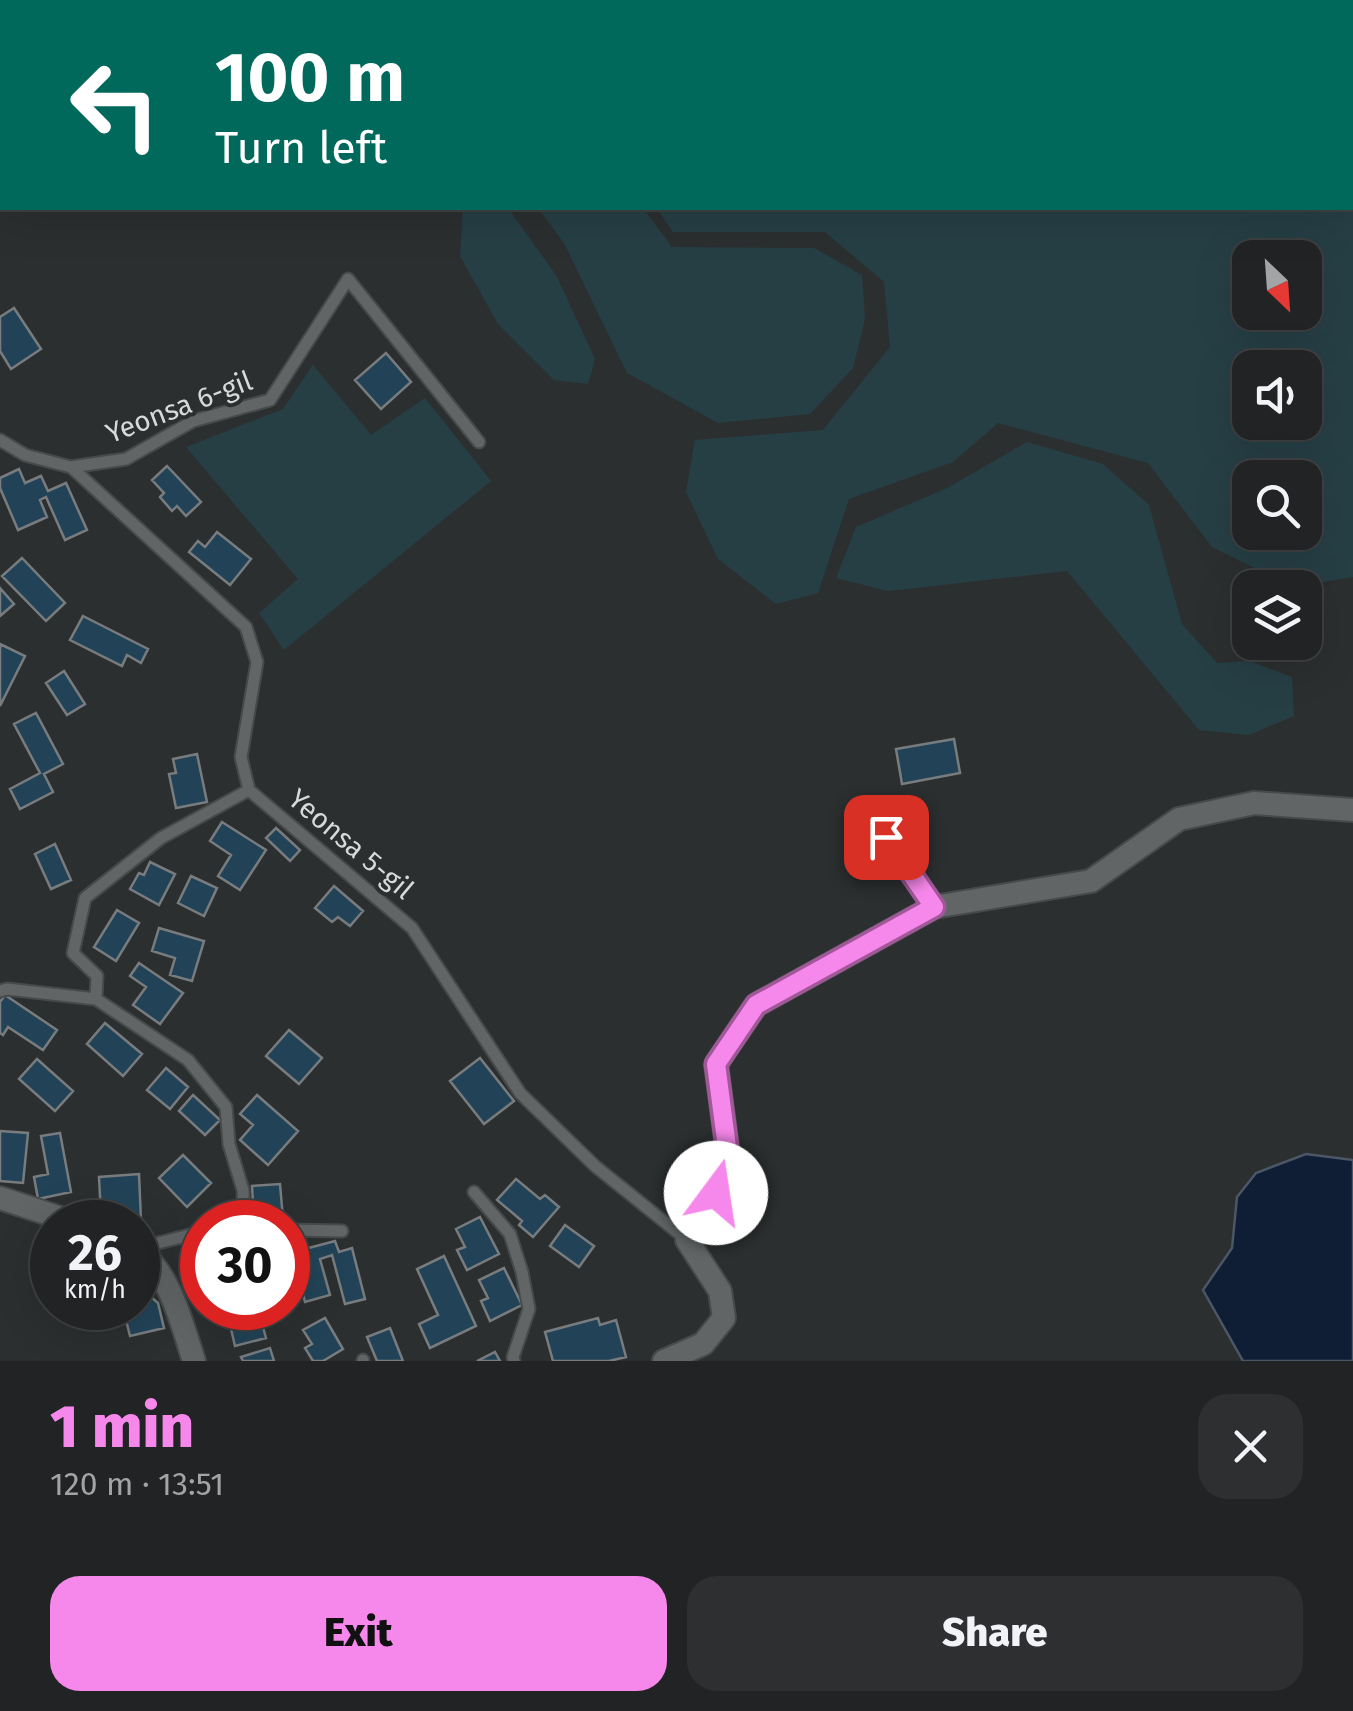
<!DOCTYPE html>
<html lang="en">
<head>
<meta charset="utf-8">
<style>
	:root { --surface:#212324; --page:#2d2f31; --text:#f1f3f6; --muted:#a2a4a6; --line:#3e4041; --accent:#f788eb }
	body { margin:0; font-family:"Fira Sans",sans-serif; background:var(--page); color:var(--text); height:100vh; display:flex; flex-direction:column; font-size:38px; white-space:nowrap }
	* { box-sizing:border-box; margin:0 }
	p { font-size:32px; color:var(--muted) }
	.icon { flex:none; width:55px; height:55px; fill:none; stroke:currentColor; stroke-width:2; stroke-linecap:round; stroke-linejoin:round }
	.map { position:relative; height:1361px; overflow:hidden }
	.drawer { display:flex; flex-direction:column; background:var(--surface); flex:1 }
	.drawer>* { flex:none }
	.hud { position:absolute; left:0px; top:0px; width:1355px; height:210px; box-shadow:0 10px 40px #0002,0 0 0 2px var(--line); background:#00695c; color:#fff; overflow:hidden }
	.needle { width:65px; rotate:155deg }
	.controls { position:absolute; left:1232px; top:240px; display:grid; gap:20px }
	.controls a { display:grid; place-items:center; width:90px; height:90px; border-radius:20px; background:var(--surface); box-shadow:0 10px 40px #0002,0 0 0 2px var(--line); font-size:50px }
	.speed { position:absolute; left:30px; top:1200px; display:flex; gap:20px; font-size:50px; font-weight:700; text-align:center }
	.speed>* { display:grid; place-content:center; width:130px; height:130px; border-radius:50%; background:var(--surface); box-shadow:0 10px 40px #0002,0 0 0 2px var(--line); line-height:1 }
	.speed small { font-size:25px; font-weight:400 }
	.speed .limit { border:15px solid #d22; background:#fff; color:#111 }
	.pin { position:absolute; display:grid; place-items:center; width:85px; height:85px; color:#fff; margin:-42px; border-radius:20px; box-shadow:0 5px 15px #0006 }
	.me { position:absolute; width:110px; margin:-55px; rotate:14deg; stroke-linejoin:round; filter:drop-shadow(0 0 8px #0008) }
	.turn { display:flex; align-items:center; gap:35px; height:210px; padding:0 50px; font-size:45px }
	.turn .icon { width:130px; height:130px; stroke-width:2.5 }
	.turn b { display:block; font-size:70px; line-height:85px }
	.round { display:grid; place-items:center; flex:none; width:105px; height:105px; border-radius:30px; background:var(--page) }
	.summary { display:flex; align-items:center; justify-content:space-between; height:170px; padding:0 50px }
	h1 { font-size:60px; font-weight:800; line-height:75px; color:var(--accent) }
	.action { display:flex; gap:20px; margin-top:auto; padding:20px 50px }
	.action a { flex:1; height:115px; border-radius:30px; background:var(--accent); color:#111; font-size:40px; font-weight:800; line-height:115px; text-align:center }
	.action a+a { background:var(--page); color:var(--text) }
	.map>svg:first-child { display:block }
</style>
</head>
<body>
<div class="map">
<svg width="1353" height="1361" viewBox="0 0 1353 1361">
	<rect width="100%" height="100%" fill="#2c2f30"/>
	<!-- green -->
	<path fill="#263f45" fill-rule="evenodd" d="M155,0h164l-166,2z
		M357,0h179l1,2h-183z
		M550,0h803v577l-60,10 -81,-40 -64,-84 -150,-40 -45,39 -104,37 -31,94 -42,11 -58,-45 -32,-67 9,-52 128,-10 67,-83 -6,-65 -59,-50h-152l-17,-24h696v-206zM1250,258h55v54h-55zM1250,368h55v54h-55zM1250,478h55v54h-55z
		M463,208h45l48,67 39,84 -7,25 -34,-4 -56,-56 -38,-68z
		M538,208h105l29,39 142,1 48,27 3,44 -12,49 -43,46 -92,9 -91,-50 -63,-130z
		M313,365l58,70 54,-37 66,83 -207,169 -25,-37 39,-34 -112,-132 97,-38z
		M1027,442l76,22 46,41 33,119 35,39 32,-2 43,16 2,39 -45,19 -50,-5 -132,-159 -179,20 -52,-13 20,-51 91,-39z"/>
	<!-- water -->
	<path fill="#0f1d35" stroke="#4b5666" stroke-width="2.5" d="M1306,1154l47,6v201h-110l-40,-71 29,-42 5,-51 19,-24z"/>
	<!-- building -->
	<path fill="#224357" stroke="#797c7e" stroke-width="2.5" d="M14,308l27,41 -30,20 -11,-18v-34z
		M386,353l25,29 -30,27 -26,-29z
		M167,466l34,36 -15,14 -9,-10 -5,5 -12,-14 4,-4 -12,-13z
		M19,469l6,14 16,-7 7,15 18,-8 21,47 -22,10 -19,-43 -6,3 7,17 -29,13 -18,-42v-10z
		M217,532l34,27 -21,26 -41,-33 9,-11 7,6z
		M22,558l43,45 -19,18 -44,-45z
		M0,588l14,16 -14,12z
		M83,616l65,33 -7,14 -14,-8 -5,11 -52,-26z
		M0,644l25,12 -25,50z
		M64,671l21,33 -18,11 -21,-32z
		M36,713l27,51 -19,10 9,18 -33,17 -10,-20 30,-16 -26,-49z
		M954,739l6,34 -58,11 -6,-35z
		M197,754l10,48 -31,6 -7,-34 7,-1 -3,-14z
		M222,822l44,28 -26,40 -22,-14 13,-21 -21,-14z
		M276,828l24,22 -10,11 -24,-23z
		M55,844l16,36 -20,9 -16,-35z
		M150,862l25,12 -16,31 -29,-16 9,-16 5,2z
		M191,876l26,12 -13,28 -26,-13z
		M334,886l29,25 -13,15 -12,-9 -6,5 -17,-14z
		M117,910l22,13 -23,38 -22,-14z
		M159,928l45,13 -12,40 -22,-6 5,-17 -23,-7z
		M139,963l44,30 -23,31 -27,-19 13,-18 -16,-11z
		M5,995l52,35 -14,20 -35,-23 -5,8 -3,-2v-31z
		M105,1023l37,31 -19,22 -36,-32z
		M289,1030l33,28 -23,26 -33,-28z
		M480,1058l34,43 -30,23 -34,-43z
		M37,1059l36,32 -18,20 -36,-32z
		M166,1068l22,19 -18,22 -23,-19z
		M193,1095l27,25 -15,15 -26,-24z
		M257,1095l41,36 -30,34 -28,-25 13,-15 -13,-11z
		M0,1131l28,2 -5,50 -23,-2z
		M60,1133l11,59 -33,7 -4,-22 14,-3 -7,-38z
		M183,1155l28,28 -24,24 -28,-29z
		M139,1174l2,46 -19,1 -1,-6 -20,1 -2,-39z
		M516,1179l24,20 5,-4 14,12 -26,30 -14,-12 3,-4 -25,-21z
		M280,1184l3,35 -29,2 -2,-35z
		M480,1217l19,37 -32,16 -10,-20 8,-3 -9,-18z
		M565,1225l29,21 -15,21 -29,-21z
		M335,1241l4,11 13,-4 13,51 -20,5 -13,-49 -12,4 10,36 -25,7 -9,-38 12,-3 -3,-12z
		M291,1245v48h-3v-47z
		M444,1256l32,70 -46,22 -11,-24 19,-9 -21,-46z
		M504,1268l18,37 -32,16 -9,-20 7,-3 -9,-18z
		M138,1278l4,20 8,-2 8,7 6,25 -34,8 -7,-28h15z
		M258,1309l8,29 -31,8 -7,-30z
		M325,1318l18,31 -20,12h-10l-8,-13 7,-4 -9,-14z
		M598,1318l2,7 16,-5 10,37 -17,4h-56l-8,-29z
		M390,1328l13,33h-26l-10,-24z
		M270,1348l4,13h-31l-2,-4z
		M495,1352l5,9h-23z"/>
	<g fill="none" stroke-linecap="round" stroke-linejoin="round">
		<defs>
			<path id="lane" d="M123,2l3,-2
				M0,195h2
				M0,440l25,15 46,12 55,-8 67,-38 77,-21 78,-121 131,163
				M71,467l175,160 11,35 -16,95 8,33
				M886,837l48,70
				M0,991l7,-2 89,10 1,-23 -24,-23 12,-55 76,-60 88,-48 163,138 108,165 75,73 92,74
				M96,999l92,61 38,47 3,37 14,46 1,32
				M474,1192l36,42 12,38 7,37 -16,48 1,4
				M288,1230l54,1
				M138,1248l64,-16
				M363,1360v1"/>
			<path id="street" d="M0,1198l73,24
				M138,1250c32,23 44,74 56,111
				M664,1361l39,-17 21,-26 -4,-27 -33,-51 43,-70 -14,-106 40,-59 178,-98 157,-26 88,-62 75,-16 99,7"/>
		</defs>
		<!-- lane casing -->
		<use href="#lane" stroke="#474a4a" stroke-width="15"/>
		<!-- street casing -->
		<use href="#street" stroke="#474a4a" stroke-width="26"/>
		<!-- lane -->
		<use href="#lane" stroke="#616566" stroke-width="11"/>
		<!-- street -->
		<use href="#street" stroke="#616566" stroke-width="22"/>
	</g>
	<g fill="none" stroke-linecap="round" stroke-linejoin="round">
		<defs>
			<path id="route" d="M716,1193l14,-23 -14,-106 40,-59 178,-98 -48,-70"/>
		</defs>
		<!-- route casing -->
		<use href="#route" stroke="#a15899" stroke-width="25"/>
		<!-- route -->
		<use href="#route" stroke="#f788eb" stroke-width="18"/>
	</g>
	<g text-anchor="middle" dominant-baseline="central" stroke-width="8" stroke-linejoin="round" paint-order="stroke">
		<!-- street labels -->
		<g font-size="28" fill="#d8dada" stroke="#2c2f30">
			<text transform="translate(179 407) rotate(-21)">Yeonsa 6-gil</text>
			<text transform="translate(351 844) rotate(40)">Yeonsa 5-gil</text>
		</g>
	</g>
</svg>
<div class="controls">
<a><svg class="needle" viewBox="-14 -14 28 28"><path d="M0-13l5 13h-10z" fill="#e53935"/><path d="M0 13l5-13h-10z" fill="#a2a4a6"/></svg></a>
<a><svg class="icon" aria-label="sound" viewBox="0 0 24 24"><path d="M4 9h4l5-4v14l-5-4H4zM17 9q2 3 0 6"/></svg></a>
<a><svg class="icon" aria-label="search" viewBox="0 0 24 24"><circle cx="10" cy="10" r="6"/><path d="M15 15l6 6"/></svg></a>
<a><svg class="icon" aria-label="layers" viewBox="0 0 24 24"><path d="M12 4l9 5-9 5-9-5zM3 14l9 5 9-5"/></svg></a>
</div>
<div class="speed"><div>26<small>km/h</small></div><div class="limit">30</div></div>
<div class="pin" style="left:886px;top:837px;background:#d93025"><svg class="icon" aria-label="arrive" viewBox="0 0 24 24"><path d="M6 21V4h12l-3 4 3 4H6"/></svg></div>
<svg class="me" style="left:716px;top:1193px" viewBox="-20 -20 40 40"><circle r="19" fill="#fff"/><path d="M0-13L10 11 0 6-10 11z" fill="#f788eb"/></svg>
<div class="hud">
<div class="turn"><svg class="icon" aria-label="left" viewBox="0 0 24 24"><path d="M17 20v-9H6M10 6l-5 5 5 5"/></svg><div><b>100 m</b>Turn left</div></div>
</div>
</div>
<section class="drawer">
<div class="summary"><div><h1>1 min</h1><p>120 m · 13:51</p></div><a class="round"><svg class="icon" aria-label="close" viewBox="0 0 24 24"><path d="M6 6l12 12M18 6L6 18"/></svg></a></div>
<div class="action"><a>Exit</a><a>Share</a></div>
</section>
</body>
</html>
